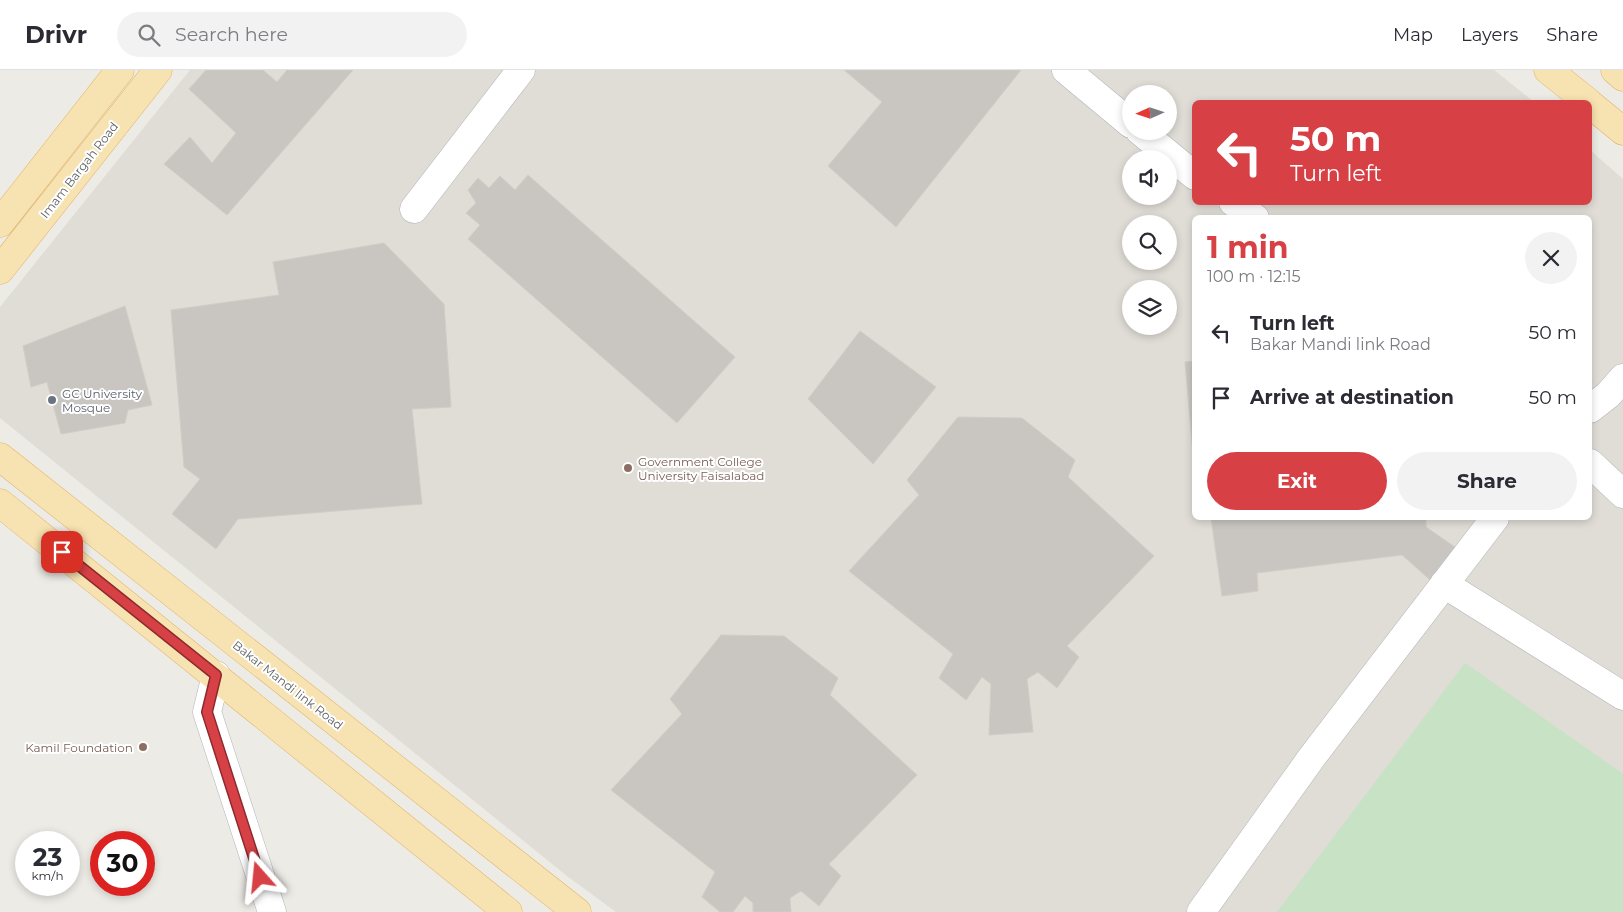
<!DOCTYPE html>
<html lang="en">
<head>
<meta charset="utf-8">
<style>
	:root { --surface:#fff; --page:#f2f2f3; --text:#2b2b33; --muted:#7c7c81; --line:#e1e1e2; --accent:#d74146 }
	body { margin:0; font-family:Montserrat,sans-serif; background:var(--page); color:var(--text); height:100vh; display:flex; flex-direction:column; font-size:19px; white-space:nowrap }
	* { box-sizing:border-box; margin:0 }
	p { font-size:16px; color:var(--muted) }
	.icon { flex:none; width:28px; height:28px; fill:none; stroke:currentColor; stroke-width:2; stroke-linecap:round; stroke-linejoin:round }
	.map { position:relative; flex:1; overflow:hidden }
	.sheet { position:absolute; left:1192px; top:145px; width:400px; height:305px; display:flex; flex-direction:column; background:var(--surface); border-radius:8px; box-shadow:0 2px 8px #0003 }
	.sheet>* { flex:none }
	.banner { position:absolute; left:1192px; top:30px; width:400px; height:105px; border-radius:8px; box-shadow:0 2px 8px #0003; background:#d74146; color:#fff; overflow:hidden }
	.needle { width:32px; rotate:267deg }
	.fabs { position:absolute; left:1122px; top:15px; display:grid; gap:10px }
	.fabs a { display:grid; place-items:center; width:55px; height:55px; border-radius:50%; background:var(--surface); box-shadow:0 2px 8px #0003; font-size:25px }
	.speed { position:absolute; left:15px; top:761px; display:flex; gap:10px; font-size:25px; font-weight:700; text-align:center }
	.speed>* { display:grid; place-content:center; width:65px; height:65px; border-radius:50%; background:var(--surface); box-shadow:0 2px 8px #0003; line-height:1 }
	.speed small { font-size:12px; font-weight:400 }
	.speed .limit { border:8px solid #d22; background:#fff; color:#111 }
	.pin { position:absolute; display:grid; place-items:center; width:42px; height:42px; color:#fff; margin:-21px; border-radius:10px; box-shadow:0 2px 8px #0006 }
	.me { position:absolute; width:55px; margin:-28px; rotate:342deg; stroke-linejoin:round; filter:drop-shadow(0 0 4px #0008) }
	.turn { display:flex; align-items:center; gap:18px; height:105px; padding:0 15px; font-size:22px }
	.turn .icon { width:65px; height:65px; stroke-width:2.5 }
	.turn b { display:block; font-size:35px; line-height:42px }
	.round { display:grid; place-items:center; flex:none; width:52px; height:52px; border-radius:26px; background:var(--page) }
	.overview { display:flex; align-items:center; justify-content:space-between; height:85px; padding:0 15px }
	h1 { font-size:30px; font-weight:700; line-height:38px; color:var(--accent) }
	.button { display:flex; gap:10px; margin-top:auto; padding:10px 15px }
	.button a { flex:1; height:58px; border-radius:30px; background:var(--accent); color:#fff; font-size:20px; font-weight:700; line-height:58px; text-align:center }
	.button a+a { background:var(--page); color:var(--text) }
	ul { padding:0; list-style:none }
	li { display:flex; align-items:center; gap:15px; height:65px; padding:0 15px }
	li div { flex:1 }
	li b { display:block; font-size:19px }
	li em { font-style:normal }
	header { display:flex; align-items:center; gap:30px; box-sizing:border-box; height:70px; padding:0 25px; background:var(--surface); border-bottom:1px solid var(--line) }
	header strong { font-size:24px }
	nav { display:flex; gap:28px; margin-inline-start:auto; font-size:18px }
	.search { width:350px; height:45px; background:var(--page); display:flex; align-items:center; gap:12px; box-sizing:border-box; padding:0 18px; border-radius:28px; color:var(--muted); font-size:19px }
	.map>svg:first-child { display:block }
</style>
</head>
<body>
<header>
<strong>Drivr</strong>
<div class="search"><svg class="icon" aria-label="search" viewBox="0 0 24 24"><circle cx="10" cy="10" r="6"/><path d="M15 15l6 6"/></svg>Search here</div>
<nav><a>Map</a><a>Layers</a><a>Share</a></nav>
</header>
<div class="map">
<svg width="1623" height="842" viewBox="0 0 1623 842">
	<rect width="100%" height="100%" fill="#edebe5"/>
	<!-- education -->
	<path fill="#e0dcd6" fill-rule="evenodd" d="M190,0h1304l40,32h-339v100h395v-52l33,29v733h-1007l-49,-36 -567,-458v-111zM1131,24h38v37h-38zM1131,89h38v37h-38zM1195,148h395v300h-395zM1131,154h38v37h-38zM1131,219h38v37h-38z"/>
	<!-- green -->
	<path fill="#c7e2c4" d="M1465,593l158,111v138h-346z"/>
	<!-- building -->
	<path fill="#c9c6c2" stroke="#d2ccc4" d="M206,0h57l14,12 10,-12h66l-126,145 -63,-51 26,-27 22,26 24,-30 -47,-44z
		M844,0h177l-125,157 -68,-61 54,-64z
		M528,105l207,182 -58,66 -209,-184 12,-14 -14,-12 10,-10 -8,-13 10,-12 11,10 11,-12 15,14z
		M384,173l60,61 7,103 -39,2 10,95 -184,15 -22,30 -44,-35 28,-35 -16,-12 -13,-157 108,-15 -6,-33z
		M125,236l27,99 -24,5 -3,13 -64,11 -14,-52 -16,5 -8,-41z
		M860,261l76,56 -63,77 -65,-65z
		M1195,291v115l-10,-114z
		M958,347l64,1 53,42 -7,17 86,79 -87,90 12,11 -22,31 -19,-16 -11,7 6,53 -44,3 2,-51 -9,-7 -16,23 -27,-22 14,-24 -104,-83 70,-76 -12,-15z
		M1211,448h215v9l36,25 -25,34 -35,-31 -145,18 1,18 -36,5z
		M721,565l63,1 54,42 -8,17 87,80 -88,89 12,12 -22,30 -18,-15 -11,7 1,14h-38v-9l-8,-7 -12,16h-13l-18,-15 13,-25 -104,-82 71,-76 -12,-15z"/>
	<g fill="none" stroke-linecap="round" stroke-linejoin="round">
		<defs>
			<path id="minor" d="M1066,0l65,54
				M1140,61l55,45
				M1233,132l22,16
				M414,139l107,-139
				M1590,339l18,-14 15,-17
				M1590,393l33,31
				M1444,514l179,112
				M216,605l-9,37 65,200
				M1201,842l111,-155 183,-239"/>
			<path id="major" d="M1548,0l40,32
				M1615,0l8,7
				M1590,34l33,27
				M0,153l120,-153
				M0,200l158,-200
				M0,387l577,455
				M0,433l508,409"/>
		</defs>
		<!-- minor casing -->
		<use href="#minor" stroke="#b2b5b8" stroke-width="29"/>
		<!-- major casing -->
		<use href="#major" stroke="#e3b368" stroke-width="29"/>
		<!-- minor -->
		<use href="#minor" stroke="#fff" stroke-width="28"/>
		<!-- major -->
		<use href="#major" stroke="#f7e3b1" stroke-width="28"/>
	</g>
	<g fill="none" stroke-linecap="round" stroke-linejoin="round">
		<defs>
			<path id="route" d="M62,482l154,123 -9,37 53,165"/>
		</defs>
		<!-- route casing -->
		<use href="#route" stroke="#8c2a2e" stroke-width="12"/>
		<!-- route -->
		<use href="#route" stroke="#d74146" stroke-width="9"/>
	</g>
	<!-- markers -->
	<circle fill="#6b7280" stroke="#fff" stroke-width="2" cx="52" cy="330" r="5"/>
	<g fill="#8d6e63" stroke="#fff" stroke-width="2">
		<circle cx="628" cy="398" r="5"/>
		<circle cx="143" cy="677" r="5"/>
	</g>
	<g text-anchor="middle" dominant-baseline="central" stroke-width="4" stroke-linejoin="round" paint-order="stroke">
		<!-- street labels -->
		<g font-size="12" fill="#5d6164" stroke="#fff">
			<text transform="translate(79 100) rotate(-52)">Imam Bargah Road</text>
			<text transform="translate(288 615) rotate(38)">Bakar Mandi link Road</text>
		</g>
		<!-- worship labels -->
		<g font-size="12" fill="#5b616d" stroke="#fff" text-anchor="start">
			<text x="62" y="323">GC University<tspan x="62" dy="14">Mosque</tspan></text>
		</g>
		<!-- education labels -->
		<g font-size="12" fill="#785e54" stroke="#fff" text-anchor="start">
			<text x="638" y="391">Government College<tspan x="638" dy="14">University Faisalabad</tspan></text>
			<text x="133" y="677" text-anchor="end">Kamil Foundation</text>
		</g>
	</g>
</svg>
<div class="fabs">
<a><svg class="needle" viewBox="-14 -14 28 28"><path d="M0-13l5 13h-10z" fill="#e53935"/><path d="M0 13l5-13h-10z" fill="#7c7c81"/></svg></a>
<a><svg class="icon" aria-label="sound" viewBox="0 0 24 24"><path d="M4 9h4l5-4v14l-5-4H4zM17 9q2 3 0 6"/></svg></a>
<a><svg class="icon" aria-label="search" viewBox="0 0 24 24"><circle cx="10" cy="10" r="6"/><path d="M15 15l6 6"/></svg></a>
<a><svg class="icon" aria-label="layers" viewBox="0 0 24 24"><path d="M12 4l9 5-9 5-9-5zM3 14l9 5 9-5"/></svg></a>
</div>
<div class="speed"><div>23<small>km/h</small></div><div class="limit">30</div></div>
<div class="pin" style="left:62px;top:482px;background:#d93025"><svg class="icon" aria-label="arrive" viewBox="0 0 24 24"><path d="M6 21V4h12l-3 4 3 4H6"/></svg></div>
<svg class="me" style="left:260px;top:807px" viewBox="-20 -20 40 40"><path d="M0-17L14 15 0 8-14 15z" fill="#d74146" stroke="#fff" stroke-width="4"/></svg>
<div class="banner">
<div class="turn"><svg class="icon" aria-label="left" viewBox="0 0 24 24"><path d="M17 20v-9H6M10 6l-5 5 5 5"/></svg><div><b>50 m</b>Turn left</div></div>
</div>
<section class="sheet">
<div class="overview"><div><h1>1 min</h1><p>100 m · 12:15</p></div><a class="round"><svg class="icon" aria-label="close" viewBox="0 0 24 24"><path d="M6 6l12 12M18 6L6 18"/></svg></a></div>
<ul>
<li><svg class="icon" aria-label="left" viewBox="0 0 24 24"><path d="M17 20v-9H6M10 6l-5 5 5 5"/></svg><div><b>Turn left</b><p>Bakar Mandi link Road</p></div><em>50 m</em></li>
<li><svg class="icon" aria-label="arrive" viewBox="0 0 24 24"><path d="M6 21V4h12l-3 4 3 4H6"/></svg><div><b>Arrive at destination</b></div><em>50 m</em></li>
</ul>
<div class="button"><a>Exit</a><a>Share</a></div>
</section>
</div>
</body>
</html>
